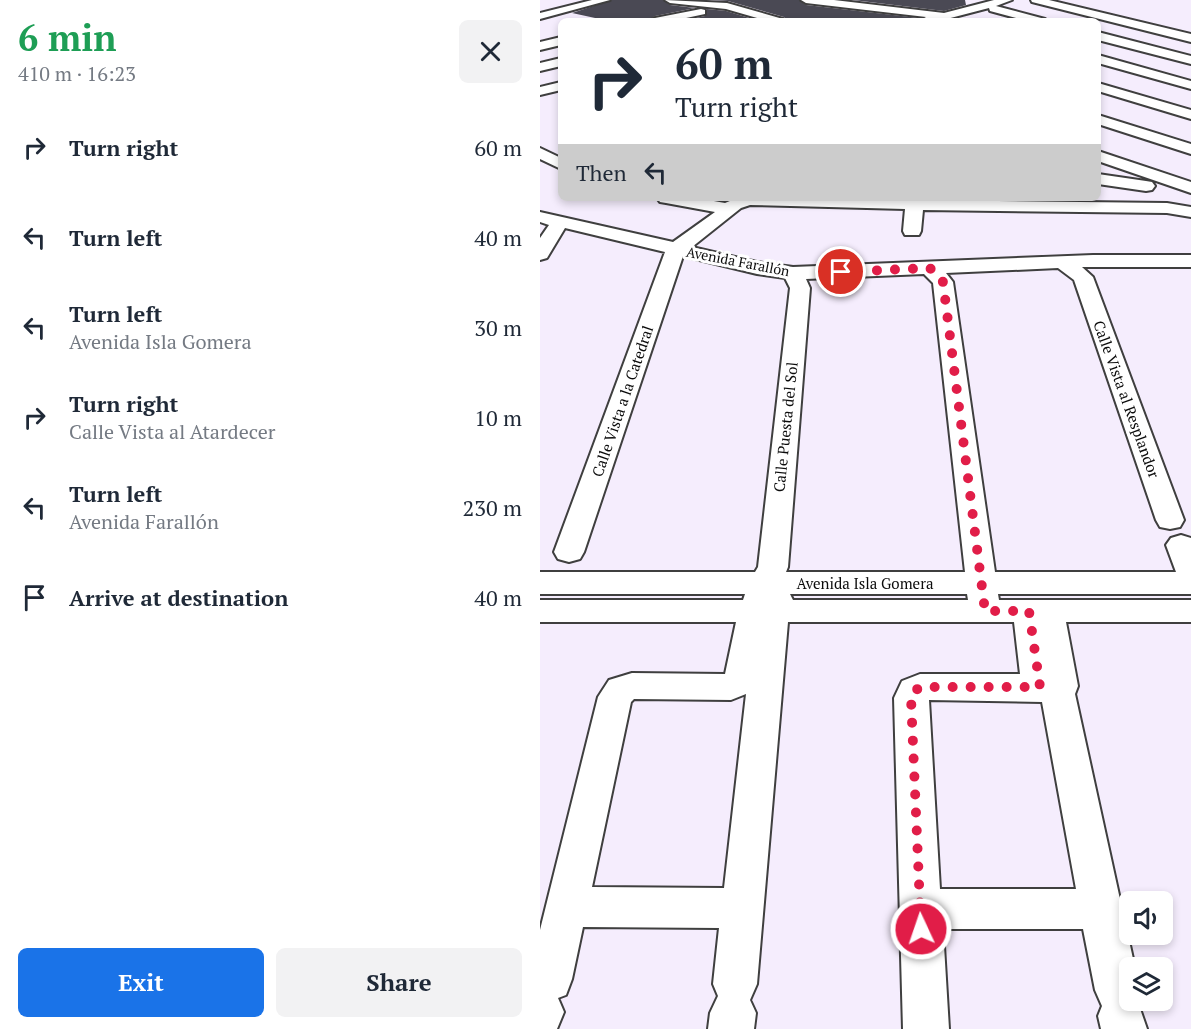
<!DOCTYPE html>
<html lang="en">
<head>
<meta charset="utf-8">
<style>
	:root { --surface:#fff; --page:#f2f2f3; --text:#1f2937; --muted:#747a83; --accent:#1a73e8 }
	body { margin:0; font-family:"PT Serif",serif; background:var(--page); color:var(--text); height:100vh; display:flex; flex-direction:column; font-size:22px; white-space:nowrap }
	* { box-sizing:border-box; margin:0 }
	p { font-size:20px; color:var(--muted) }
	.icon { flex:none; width:33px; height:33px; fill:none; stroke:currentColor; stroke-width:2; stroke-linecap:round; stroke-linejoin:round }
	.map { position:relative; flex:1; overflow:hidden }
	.details { display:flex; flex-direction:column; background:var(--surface); width:540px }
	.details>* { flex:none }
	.hud { position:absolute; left:18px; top:18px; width:543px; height:183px; border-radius:9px; box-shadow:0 3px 9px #0003; background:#fff; color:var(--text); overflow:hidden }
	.controls { position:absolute; left:579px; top:891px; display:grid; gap:12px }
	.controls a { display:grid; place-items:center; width:54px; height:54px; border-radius:9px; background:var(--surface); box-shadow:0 3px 9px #0003; font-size:30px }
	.pin { position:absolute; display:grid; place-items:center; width:51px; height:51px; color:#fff; margin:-26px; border:3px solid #fff; border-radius:50%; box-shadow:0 2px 6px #0007 }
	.me { position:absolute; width:66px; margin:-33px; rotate:357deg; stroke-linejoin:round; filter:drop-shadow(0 0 4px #0008) }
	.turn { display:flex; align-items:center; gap:21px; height:126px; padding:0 18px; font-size:27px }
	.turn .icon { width:78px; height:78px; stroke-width:2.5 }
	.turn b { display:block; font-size:42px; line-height:51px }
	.then { display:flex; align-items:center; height:57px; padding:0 18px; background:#0003; gap:12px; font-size:22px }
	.round { display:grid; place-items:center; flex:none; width:63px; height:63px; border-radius:9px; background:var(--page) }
	.summary { display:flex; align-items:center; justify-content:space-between; height:102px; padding:0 18px }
	h1 { font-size:36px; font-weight:600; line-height:45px; color:#1e9e55 }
	.button { display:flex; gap:12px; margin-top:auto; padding:12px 18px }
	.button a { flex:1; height:69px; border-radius:9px; background:var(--accent); color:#fff; font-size:24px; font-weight:600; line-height:69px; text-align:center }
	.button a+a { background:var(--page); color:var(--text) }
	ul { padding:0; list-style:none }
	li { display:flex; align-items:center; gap:18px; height:90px; padding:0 18px }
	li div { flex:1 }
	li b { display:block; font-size:22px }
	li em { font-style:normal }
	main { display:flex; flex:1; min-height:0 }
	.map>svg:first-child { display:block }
</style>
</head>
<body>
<main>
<section class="details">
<div class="summary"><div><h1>6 min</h1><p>410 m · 16:23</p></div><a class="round"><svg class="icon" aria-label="close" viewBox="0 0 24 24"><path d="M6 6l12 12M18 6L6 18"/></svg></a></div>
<ul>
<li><svg class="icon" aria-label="right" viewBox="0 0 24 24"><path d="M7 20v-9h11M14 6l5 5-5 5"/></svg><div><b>Turn right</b></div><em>60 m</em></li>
<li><svg class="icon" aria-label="left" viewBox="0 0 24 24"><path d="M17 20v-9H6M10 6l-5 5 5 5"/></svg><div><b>Turn left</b></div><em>40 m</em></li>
<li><svg class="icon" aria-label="left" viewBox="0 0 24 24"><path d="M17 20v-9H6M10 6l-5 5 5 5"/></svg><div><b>Turn left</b><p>Avenida Isla Gomera</p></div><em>30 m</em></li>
<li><svg class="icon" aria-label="right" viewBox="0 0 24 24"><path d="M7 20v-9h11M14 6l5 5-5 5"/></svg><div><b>Turn right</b><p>Calle Vista al Atardecer</p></div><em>10 m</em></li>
<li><svg class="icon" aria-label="left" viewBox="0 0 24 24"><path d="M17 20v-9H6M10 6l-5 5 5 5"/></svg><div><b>Turn left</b><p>Avenida Farallón</p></div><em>230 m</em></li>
<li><svg class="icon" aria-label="arrive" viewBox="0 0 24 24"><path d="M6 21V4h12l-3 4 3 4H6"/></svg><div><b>Arrive at destination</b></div><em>40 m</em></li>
</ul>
<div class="button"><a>Exit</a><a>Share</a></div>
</section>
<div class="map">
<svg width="651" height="1029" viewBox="0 0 651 1029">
	<rect width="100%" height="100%" fill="#f5edfd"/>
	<!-- building -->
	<path fill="#4a4954" d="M72,0h51l7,5 25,3 -40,8 -8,5h-38l-37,-8z
		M172,0h87l7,5 113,13 -2,3h-130l-3,-4 -56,-16z
		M313,0h112l1,5 -22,6z
		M167,9l19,2 33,10h-76l22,-5z"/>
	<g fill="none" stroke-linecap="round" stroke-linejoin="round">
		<defs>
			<path id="minor" d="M52,0h18l-70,19v-6z
				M125,0l62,3 56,16 2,2h-18l-41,-12 -56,-6z
				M261,0h33l110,13 50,-13h18l-16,6 49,13 2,2h-20l-37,-10 -1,-3 -50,13h-20l7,-4 -120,-14z
				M491,0h18l142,34v8l-159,-40z
				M161,9l4,1v4l-33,7h-23l6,-3z
				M558,32l93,24v8l-93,-24z
				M21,37v8l-21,5v-8z
				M558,55l93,26v8l-93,-26z
				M21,58v8l-21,5v-8z
				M21,82v8l-21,5v-8z
				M558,83l93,27v9l-93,-28z
				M558,115l93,29v10l-93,-30z
				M0,148l21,10v11l-21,-10z
				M558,151l93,31v11l-93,-32z
				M558,174l48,7 6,1 3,4 -3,4 -6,1 -48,-7z
				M117,198h40l28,5 12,-5 430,5 24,4v10l-24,-4 -244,-3 -2,21 -2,4h-14l-2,-4 2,-22 -155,-4 -9,3 -49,39 65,15 36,5 300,-12h98v12h-109l11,10 91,243 -4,7 -10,2 -10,-2 -4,-7 -82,-240 -16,-12 -112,5 7,9 42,290h181l-10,-27 5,-7 10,-3 10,3v56h-193l1,6h192v22h-125l12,64 -3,8 60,274h-5v32h7l10,29h-46l-3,-13 4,-10 -7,-16 -12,-61h-140l6,100h-46l-9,-331 8,-17 18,-7h100l-6,-52h-226l-31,362 -7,16 6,13 -2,16h-46l2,-16 8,-17 -5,-12 6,-56 -136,-1 -11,52 -6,16 -8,3 6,14 -7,17h-17v-99l58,-233 11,-17 23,-7 93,1 11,-52h-196v-22h203l2,-6h-205v-22h215l3,-5 32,-279 -5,-10 -28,-4 -74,-18 -99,296 -4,7 -11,3 -11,-3 -4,-7 111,-300 -100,-24 -18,30 -7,2v-22l9,-13 -9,-3v-10l133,30 42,-30 -49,-9 -6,-1zM384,274l9,9 32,289h-179l2,-5 22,-279 -4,-9zM250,594h177l1,6h-175zM206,694l-22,194 -132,-1 39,-185 3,-3 97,1zM389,700l113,2 34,187h-136z"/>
		</defs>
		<!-- minor casing -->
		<use href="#minor" stroke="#3f3f3f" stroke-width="4"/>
		<!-- minor -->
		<use href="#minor" fill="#fff" fill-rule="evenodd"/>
	</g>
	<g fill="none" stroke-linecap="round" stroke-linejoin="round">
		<!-- route -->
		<path stroke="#e11d48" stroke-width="10" stroke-dasharray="0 18" d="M301,272l89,-4 13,14 42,329h44l11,76h-119l-7,4 -3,7 10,231"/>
	</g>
	<g text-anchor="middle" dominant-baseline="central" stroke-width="6" stroke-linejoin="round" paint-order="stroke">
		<!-- far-street labels -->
		<g font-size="14" fill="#0c0c0c" stroke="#fff">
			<text transform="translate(198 261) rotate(11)">Avenida Farallón</text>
		</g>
		<!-- street labels -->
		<g font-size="15" fill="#0c0c0c" stroke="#fff">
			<text transform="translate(587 399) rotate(70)">Calle Vista al Resplandor</text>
			<text transform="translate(82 401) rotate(-71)">Calle Vista a la Catedral</text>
			<text transform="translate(245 427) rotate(-84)">Calle Puesta del Sol</text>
			<text x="325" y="583">Avenida Isla Gomera</text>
		</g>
	</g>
</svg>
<div class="controls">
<a><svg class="icon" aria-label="sound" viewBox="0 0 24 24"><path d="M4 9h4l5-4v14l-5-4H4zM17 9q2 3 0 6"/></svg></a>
<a><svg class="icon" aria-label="layers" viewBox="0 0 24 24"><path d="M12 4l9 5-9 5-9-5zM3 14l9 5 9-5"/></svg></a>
</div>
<div class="pin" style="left:301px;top:272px;background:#d93025"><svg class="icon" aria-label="arrive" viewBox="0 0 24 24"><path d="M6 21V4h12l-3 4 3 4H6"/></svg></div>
<svg class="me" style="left:381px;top:929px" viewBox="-20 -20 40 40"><circle r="17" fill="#e11d48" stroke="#fff" stroke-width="3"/><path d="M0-11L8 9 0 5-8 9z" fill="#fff"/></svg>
<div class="hud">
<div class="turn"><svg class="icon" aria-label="right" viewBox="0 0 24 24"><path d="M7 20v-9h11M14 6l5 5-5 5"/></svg><div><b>60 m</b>Turn right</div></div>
<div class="then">Then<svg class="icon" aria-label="left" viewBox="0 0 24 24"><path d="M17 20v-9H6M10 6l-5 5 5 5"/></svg></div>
</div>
</div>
</main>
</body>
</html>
